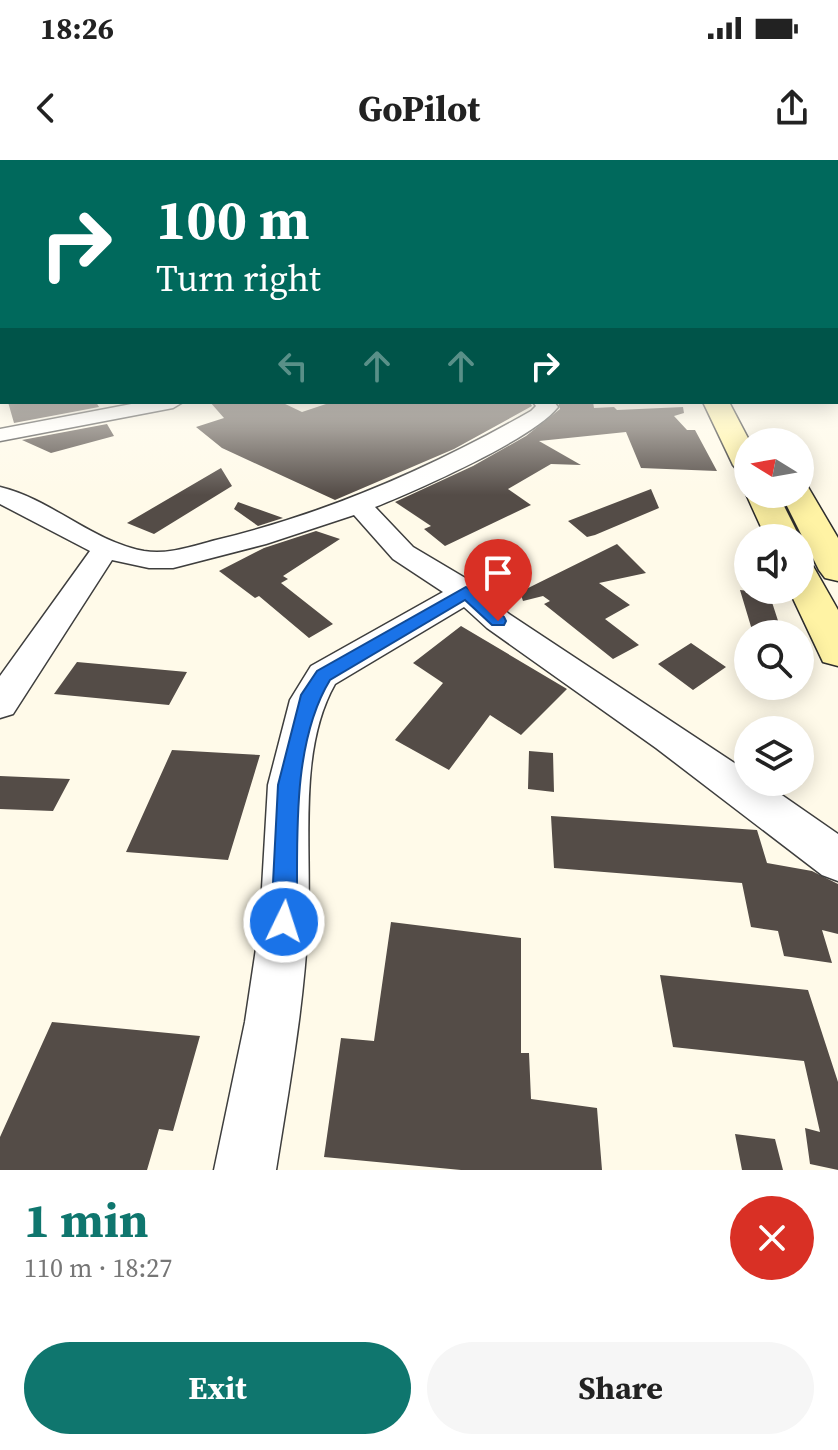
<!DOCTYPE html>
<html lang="en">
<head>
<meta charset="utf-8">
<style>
	:root { --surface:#fff; --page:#f6f6f6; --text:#222; --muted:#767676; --accent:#0f766e }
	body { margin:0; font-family:"Source Serif 4",serif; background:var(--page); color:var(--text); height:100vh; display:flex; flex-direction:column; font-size:30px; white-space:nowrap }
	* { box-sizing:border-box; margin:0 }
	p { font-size:26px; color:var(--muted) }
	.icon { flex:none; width:44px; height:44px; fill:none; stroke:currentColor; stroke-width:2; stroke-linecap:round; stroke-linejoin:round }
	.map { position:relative; height:1010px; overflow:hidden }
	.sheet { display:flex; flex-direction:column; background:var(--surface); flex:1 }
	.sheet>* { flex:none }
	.guide { position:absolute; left:0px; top:0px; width:838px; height:244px; box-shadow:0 4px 20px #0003; background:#00695c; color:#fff; overflow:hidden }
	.needle { width:52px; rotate:281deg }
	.fabs { position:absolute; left:734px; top:268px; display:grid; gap:16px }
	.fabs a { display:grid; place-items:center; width:80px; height:80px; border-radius:50%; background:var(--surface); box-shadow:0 4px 20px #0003; font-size:40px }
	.pin { position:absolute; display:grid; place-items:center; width:68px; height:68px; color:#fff; margin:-82px -34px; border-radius:50% 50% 50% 0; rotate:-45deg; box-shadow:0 0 8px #0007 }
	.pin .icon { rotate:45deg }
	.me { position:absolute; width:88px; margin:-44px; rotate:4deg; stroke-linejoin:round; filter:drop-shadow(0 0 6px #0008) }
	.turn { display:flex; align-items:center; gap:28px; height:168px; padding:0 24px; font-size:36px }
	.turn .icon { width:104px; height:104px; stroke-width:2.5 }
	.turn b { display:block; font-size:56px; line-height:68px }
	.lanes { display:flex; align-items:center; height:76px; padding:0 24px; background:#0003; justify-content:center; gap:40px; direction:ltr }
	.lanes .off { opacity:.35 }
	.round { display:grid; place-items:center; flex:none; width:84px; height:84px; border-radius:42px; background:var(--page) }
	.overview { display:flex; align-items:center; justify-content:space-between; height:136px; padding:0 24px }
	h1 { font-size:48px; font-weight:700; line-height:60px; color:var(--accent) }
	.button { display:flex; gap:16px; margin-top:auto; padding:16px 24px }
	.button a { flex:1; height:92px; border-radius:48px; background:var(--accent); color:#fff; font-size:32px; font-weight:700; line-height:92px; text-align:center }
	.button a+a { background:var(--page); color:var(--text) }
	.status { display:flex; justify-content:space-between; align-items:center; height:56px; padding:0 40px; background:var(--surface); direction:ltr }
	.status svg { height:22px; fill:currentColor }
	header { display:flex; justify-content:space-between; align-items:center; height:104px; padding:0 24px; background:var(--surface); font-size:36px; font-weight:700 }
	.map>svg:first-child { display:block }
</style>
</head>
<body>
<div class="status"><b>18:26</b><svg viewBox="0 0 49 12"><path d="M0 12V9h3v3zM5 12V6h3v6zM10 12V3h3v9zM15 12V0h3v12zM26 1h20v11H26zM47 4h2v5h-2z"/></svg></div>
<header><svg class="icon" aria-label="back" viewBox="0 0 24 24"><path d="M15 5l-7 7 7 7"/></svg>GoPilot<svg class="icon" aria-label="share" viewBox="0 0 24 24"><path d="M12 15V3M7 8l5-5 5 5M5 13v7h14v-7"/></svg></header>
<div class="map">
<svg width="838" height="1010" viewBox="0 0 838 1010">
	<rect width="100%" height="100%" fill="#fffae9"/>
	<!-- building -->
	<path fill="#544c47" d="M8,242h88l3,5 -85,16z
		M210,242h71l21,10 30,-10h198l2,4 -78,43 -119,51 -113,-52 -26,-21 28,-9z
		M558,242h35l1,6 20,-1 3,3 66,-3 1,6 -10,3 13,14h8l22,41 -76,-3 -15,-36 -87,9 42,24 -30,-1 -43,25 23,16 -86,41 -21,-17 7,-3 -36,-24 78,-36 53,-30 34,-27z
		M107,264l7,12 -63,17 -29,-13z
		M221,308l11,18 -78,48 -27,-11z
		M651,329l8,19 -64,27 -8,2 -19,-16z
		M238,342l45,16 -25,8 -24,-17z
		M316,371l24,8 -57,37 5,3 -7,4 52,41 -24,14 -50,-42 -4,2 -36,-27 45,-23z
		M617,384l29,29 -47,10 31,22 -25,14 34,26 -26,14 -69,-55 6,-3 -7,-5 -20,5 -3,-9z
		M740,430l29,3 13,40 -30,-3z
		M461,466l106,63 -46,46 -31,-20 -41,55 -54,-30 48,-57 -30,-20z
		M691,483l35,24 -33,23 -35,-26z
		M77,502l110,10 -18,33 -115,-11z
		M172,590l88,5 -32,105 -102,-8z
		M529,591l24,2 1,39 -26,-3z
		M0,616l70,3 -17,32 -53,-2z
		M551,656l206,14 10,33 45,8 26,13v50l-16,-4 10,33 -48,-7 -6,-25 -27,-4 -9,-44 -188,-15z
		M391,762l130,16v115h8l2,46 66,9 5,62h-141l-137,-13 17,-119 33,3z
		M660,815l148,15 30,92v88l-28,-6 -5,-36 15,4 -16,-71 -131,-14z
		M52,862l148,14 -27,95 -14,-2 -12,41h-147v-33z
		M735,974l40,5 8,31h-41z"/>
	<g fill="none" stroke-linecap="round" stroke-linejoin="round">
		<defs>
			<path id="street" d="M142,242h41l-10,6 -173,33v-12z
				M533,242h21l4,5c-25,32 -143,84 -183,100l38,40 64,38 32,29 239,158v10h15l75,52v47l-16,-6 -166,-127 -169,-120 -23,-21 -129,77c-38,67 -23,164 -27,239 -4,83 -19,165 -32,247h-62l31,-148 15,-100 8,-137 22,-85 21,-34 132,-74 -50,-33 -39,-44 -88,29 -93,24h-24l-37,-8 -99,154 -13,4v-42l90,-125 -90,-47v-17c51,12 91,54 144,64 25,4 49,-5 72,-11 112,-27 215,-72 315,-129l5,-5z"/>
			<path id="secondary" d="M703,242h26l21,40 -2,32 -10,-3 -5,-6z
				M800,325l8,2 30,51v43l-13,-3 -6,-8 -38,-76h19z
				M748,331v3h30l22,44v1l-34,-1 -20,-44z
				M800,403l13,3 25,44v56l-15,-4 -34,-72h11z"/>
		</defs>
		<!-- street casing -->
		<use href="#street" stroke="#3e3e3e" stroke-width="3"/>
		<!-- secondary casing -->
		<use href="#secondary" stroke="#2d2d2d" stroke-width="3"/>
		<!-- street -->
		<use href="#street" fill="#fff" fill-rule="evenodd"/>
		<!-- secondary -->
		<use href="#secondary" fill="#fff3a4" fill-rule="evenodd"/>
	</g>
	<!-- sky -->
	<linearGradient id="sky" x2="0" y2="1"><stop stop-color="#8fc4ee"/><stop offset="0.58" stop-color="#fffdf5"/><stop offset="1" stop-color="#fffdf5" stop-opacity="0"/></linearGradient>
	<rect width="838" height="335" fill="url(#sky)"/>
	<!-- route -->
	<path fill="#1a73e8" stroke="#114b97" stroke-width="2" d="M466,427l38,30 2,4 -2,4h-12l-27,-25 -135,80c-40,66 -32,167 -33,242l-4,9 -9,4 -10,-4 -3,-9 7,-137 23,-90 16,-24z"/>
</svg>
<div class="fabs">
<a><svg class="needle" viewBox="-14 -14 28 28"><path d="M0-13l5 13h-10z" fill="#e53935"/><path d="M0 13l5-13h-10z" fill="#767676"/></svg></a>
<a><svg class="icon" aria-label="sound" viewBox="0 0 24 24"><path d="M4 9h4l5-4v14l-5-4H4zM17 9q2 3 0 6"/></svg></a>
<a><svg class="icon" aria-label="search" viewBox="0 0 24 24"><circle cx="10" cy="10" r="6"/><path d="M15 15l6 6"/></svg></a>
<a><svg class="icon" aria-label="layers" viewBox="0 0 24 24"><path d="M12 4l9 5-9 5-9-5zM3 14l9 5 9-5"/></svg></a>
</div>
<div class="pin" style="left:498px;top:461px;background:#d93025"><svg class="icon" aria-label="arrive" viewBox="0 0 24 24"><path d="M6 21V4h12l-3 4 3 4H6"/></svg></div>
<svg class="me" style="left:284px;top:762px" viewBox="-20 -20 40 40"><circle r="17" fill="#1a73e8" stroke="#fff" stroke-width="3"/><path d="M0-11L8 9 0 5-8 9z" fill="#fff"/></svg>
<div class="guide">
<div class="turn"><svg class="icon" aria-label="right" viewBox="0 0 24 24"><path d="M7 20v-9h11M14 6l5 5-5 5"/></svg><div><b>100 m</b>Turn right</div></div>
<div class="lanes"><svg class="icon off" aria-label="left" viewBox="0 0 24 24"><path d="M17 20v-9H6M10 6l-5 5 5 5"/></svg><svg class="icon off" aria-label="ahead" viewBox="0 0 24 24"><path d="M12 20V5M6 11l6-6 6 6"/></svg><svg class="icon off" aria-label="ahead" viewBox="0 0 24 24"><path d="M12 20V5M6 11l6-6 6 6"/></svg><svg class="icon" aria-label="right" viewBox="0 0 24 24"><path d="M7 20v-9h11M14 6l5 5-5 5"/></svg></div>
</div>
</div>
<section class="sheet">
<div class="overview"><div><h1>1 min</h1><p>110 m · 18:27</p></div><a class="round" style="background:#d93025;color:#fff"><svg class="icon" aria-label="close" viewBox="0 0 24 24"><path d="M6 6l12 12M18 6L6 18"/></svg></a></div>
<div class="button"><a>Exit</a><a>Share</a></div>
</section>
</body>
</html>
